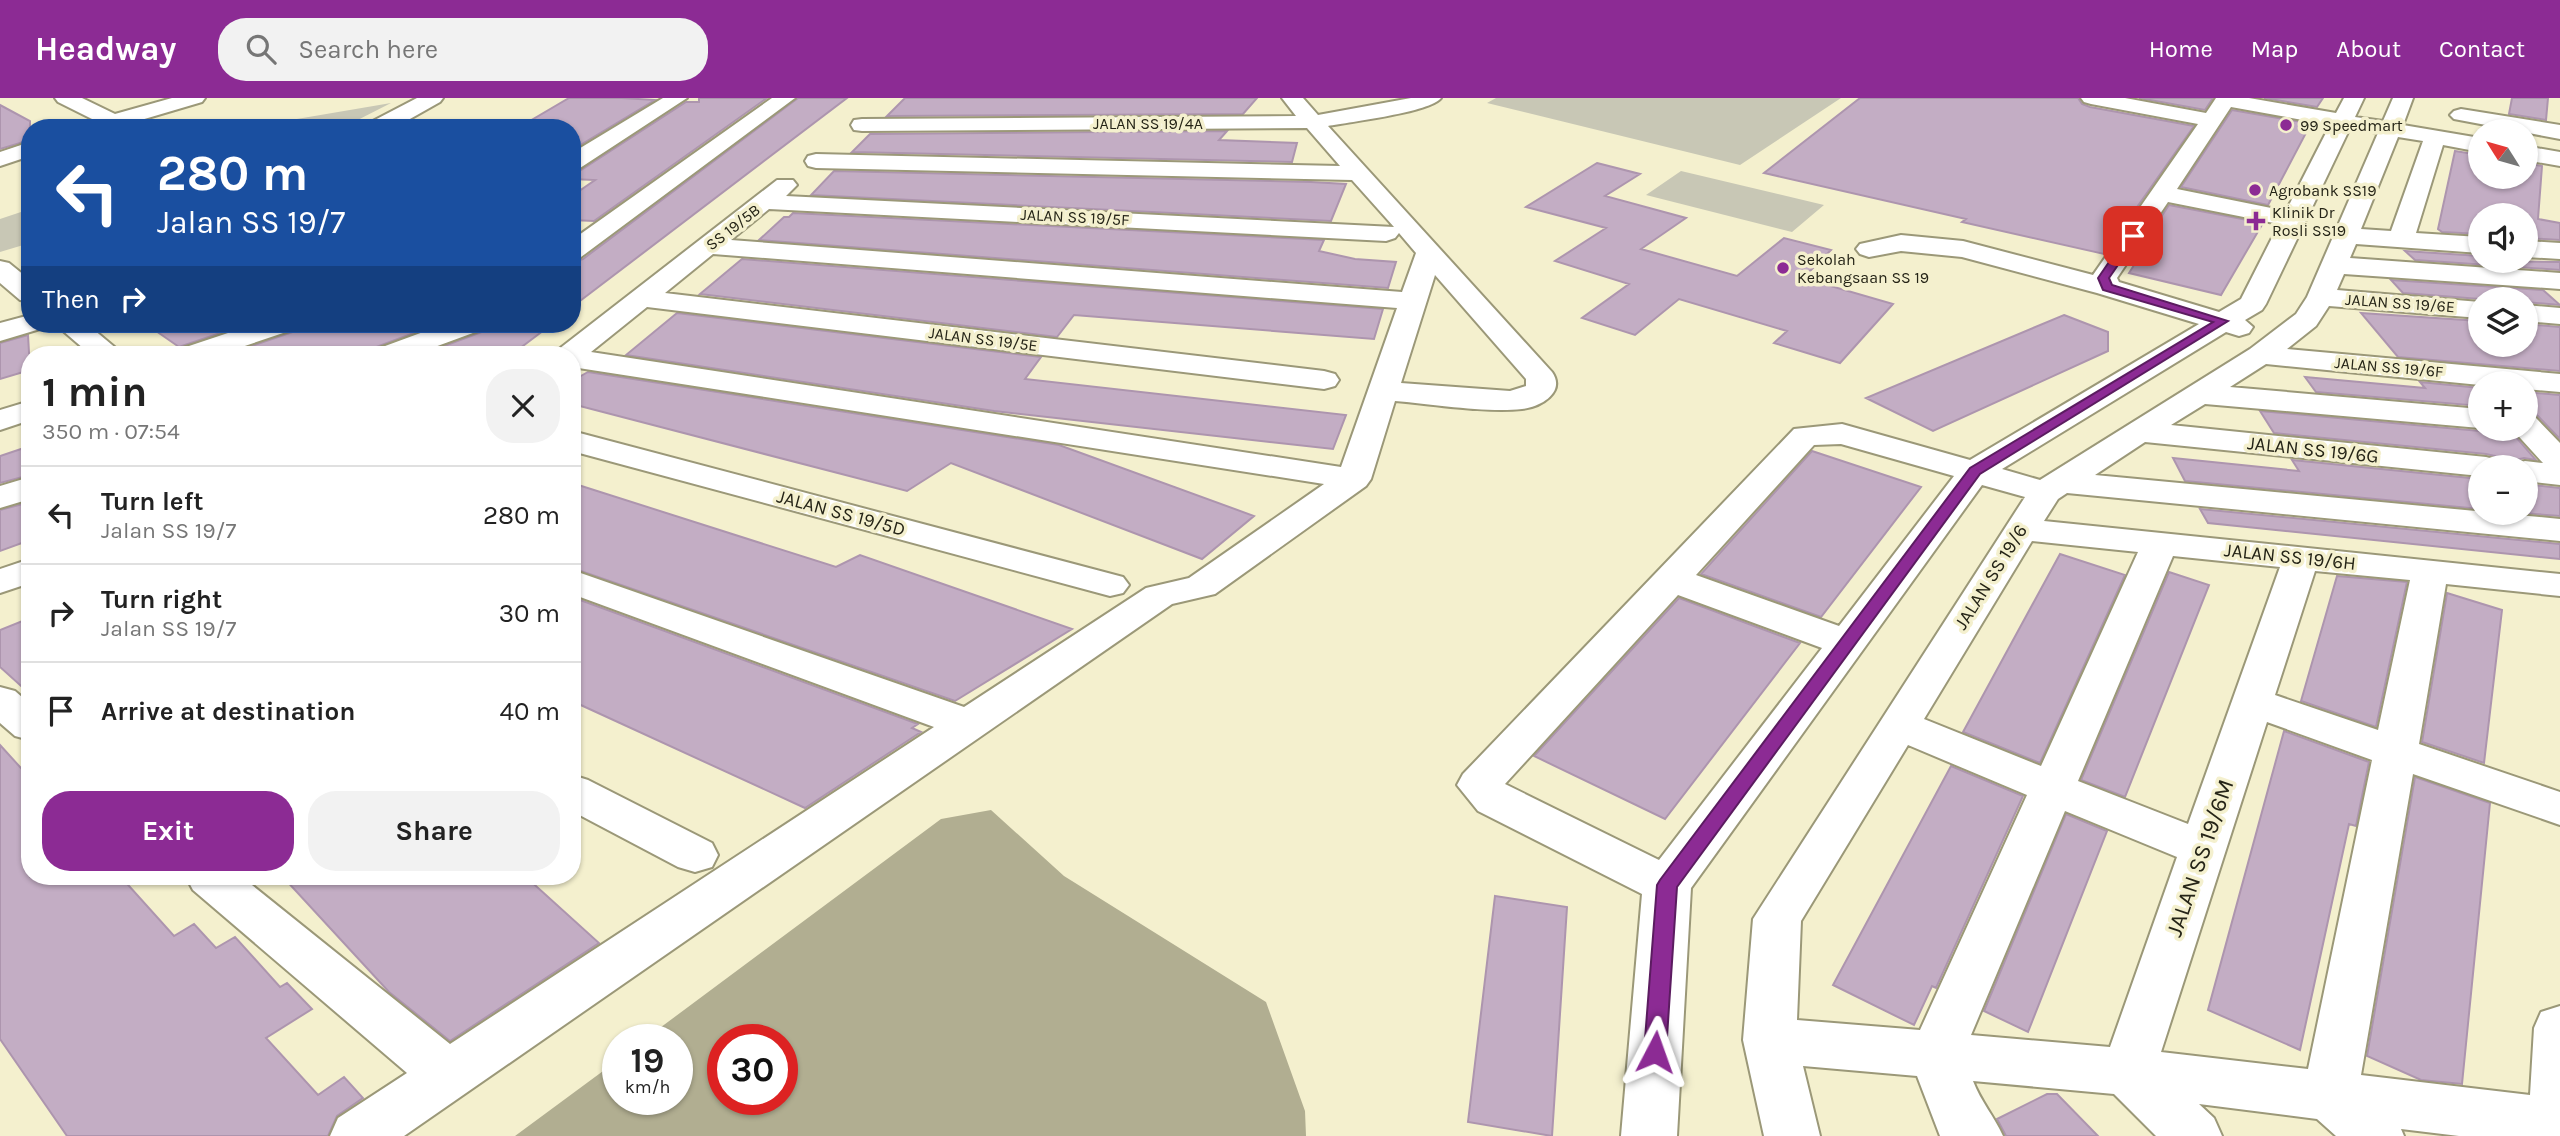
<!DOCTYPE html>
<html lang="en">
<head>
<meta charset="utf-8">
<style>
	:root { --surface:#fff; --page:#f2f2f2; --text:#222; --muted:#767676; --line:#e0e0e0; --accent:#8c2b94 }
	body { margin:0; font-family:Karla,sans-serif; background:var(--page); color:var(--text); height:100vh; display:flex; flex-direction:column; font-size:26px; white-space:nowrap }
	* { box-sizing:border-box; margin:0 }
	p { font-size:23px; color:var(--muted) }
	.icon { flex:none; width:38px; height:38px; fill:none; stroke:currentColor; stroke-width:2; stroke-linecap:round; stroke-linejoin:round }
	.map { position:relative; flex:1; overflow:hidden }
	.side { position:absolute; left:21px; top:248px; width:560px; height:539px; display:flex; flex-direction:column; background:var(--surface); border-radius:28px; box-shadow:0 2px 5px #0004 }
	.side>* { flex:none }
	.hud { position:absolute; left:21px; top:21px; width:560px; height:214px; border-radius:28px; box-shadow:0 2px 5px #0004; background:#1a4fa0; color:#fff; overflow:hidden }
	.needle { width:46px; rotate:307deg }
	.tools { position:absolute; left:2468px; top:21px; display:grid; gap:14px }
	.tools a { display:grid; place-items:center; width:70px; height:70px; border-radius:50%; background:var(--surface); box-shadow:0 2px 5px #0004; font-size:35px }
	.speed { position:absolute; left:602px; top:926px; display:flex; gap:14px; font-size:35px; font-weight:700; text-align:center }
	.speed>* { display:grid; place-content:center; width:91px; height:91px; border-radius:50%; background:var(--surface); box-shadow:0 2px 5px #0004; line-height:1 }
	.speed small { font-size:18px; font-weight:400 }
	.speed .limit { border:10px solid #d22; background:#fff; color:#111 }
	.pin { position:absolute; display:grid; place-items:center; width:60px; height:60px; color:#fff; margin:-30px; border-radius:14px; box-shadow:0 4px 10px #0006 }
	.me { position:absolute; width:77px; margin:-38px; rotate:4deg; stroke-linejoin:round; filter:drop-shadow(0 0 5px #0008) }
	.turn { display:flex; align-items:center; gap:24px; height:147px; padding:0 21px; font-size:32px }
	.turn .icon { width:91px; height:91px; stroke-width:2.5 }
	.turn b { display:block; font-size:49px; line-height:60px }
	.then { display:flex; align-items:center; height:66px; padding:0 21px; background:#0003; gap:14px; font-size:26px }
	.round { display:grid; place-items:center; flex:none; width:74px; height:74px; border-radius:28px; background:var(--page) }
	.headline { display:flex; align-items:center; justify-content:space-between; height:119px; padding:0 21px }
	h1 { font-size:42px; font-weight:700; line-height:52px }
	.cta { display:flex; gap:14px; margin-top:auto; padding:14px 21px }
	.cta a { flex:1; height:80px; border-radius:28px; background:var(--accent); color:#fff; font-size:28px; font-weight:700; line-height:80px; text-align:center }
	.cta a+a { background:var(--page); color:var(--text) }
	ul { padding:0; list-style:none }
	li { display:flex; align-items:center; gap:21px; height:98px; padding:0 21px; border-top:2px solid var(--line) }
	li div { flex:1 }
	li b { display:block; font-size:26px }
	li em { font-style:normal }
	header { display:flex; align-items:center; gap:42px; box-sizing:border-box; height:98px; padding:0 35px; background:var(--accent); color:#fff }
	header strong { font-size:33px }
	nav { display:flex; gap:38px; margin-inline-start:auto; font-size:24px }
	.search { width:490px; height:63px; background:var(--page); display:flex; align-items:center; gap:18px; box-sizing:border-box; padding:0 24px; border-radius:28px; color:var(--muted); font-size:26px }
	.map>svg:first-child { display:block }
</style>
</head>
<body>
<header>
<strong>Headway</strong>
<div class="search"><svg class="icon" aria-label="search" viewBox="0 0 24 24"><circle cx="10" cy="10" r="6"/><path d="M15 15l6 6"/></svg>Search here</div>
<nav><a>Home</a><a>Map</a><a>About</a><a>Contact</a></nav>
</header>
<div class="map">
<svg width="2560" height="1038" viewBox="0 0 2560 1038">
	<rect width="100%" height="100%" fill="#f4f0ce"/>
	<!-- green -->
	<path fill="#c8c7b5" d="M1496,0h345l-101,67 -253,-62z
		M391,5l-49,25h-75l24,-8z
		M1681,73l143,34 -32,27 -146,-37z
		M30,111v34l-30,9v-33z"/>
	<!-- water -->
	<path fill="#b1ae91" fill-rule="evenodd" d="M991,712l73,66 202,126 39,109 1,25h-791l103,-76v39h59v-59l-32,-1 296,-220zM723,942h59v59h-59z"/>
	<!-- building -->
	<path fill="#c3adc4" stroke="#ad95ae" stroke-width="2" d="M569,0h53l33,2 -83,50v-22h-54z
		M699,0h68l-173,123 -22,-1v-24l23,-16 -23,-1v-7l9,-2 105,-68h13z
		M798,0h49l-275,209v-45l11,-3z
		M905,0h352l-14,16 -356,2z
		M1860,0h218l4,6 8,3 104,19 -90,128 -142,-32 4,-3 -202,-46z
		M2139,0h74l-8,12z
		M2264,0h59l-6,9z
		M2512,0h36l-2,22 -37,-6z
		M0,7l30,16v19l-30,9z
		M2232,12l75,13 -4,7 4,1 -39,74 -87,-18z
		M1227,33l-8,9 78,3 -5,19 -440,-10 18,-18z
		M2455,53l25,4v22h45v-14l17,3 -4,53 22,4v17l-35,-2v-23h-45v19l-38,-2 -4,-3z
		M1597,65l43,11 -35,22 81,22 -45,31 96,27 47,-38 47,12 -28,28 90,26 -53,59 -66,-20 13,-12 -108,-32 -44,36 -53,-17 47,-34 -74,-23 51,-33 -80,-21z
		M834,73l477,11 35,2 -15,37 -520,-26z
		M2169,107l94,18 -42,72 -92,-22 7,-11 -4,-1z
		M793,115l531,27 -5,11 36,8 41,3 -8,26 -629,-48 25,-23h5z
		M2405,153l75,5v5l80,1v8l-145,-10z
		M742,161l641,50 -9,30 -300,-24 -17,22 -357,-43z
		M2391,182l152,10 17,15 -35,-3v-3h-45l-77,-6z
		M677,215l364,44 -16,22 321,36 -13,34 -339,-38 -368,-56z
		M2361,215l119,8v24h45v-21l35,3v44l-162,-14z
		M2064,217l44,17v19l-175,80 -67,-33z
		M146,226h101l-68,23z
		M299,226h139l-62,23 -7,8h-144l68,-23z
		M488,226h64l-41,31h-91l62,-23z
		M28,237l2,35 -30,9v-36z
		M588,274l471,73 195,71 -52,43 -251,-96 -44,28 -335,-87v-23z
		M2305,279l120,11 -5,-6 60,6v18l-164,-14z
		M2525,294l35,3v44l-22,-23 -13,-3z
		M2260,313l220,20 29,-2 27,31 -12,-2 -12,3 -4,6h-3l-6,-10 -13,-3 -212,-21z
		M30,348v29l-30,8v-27z
		M1812,353l109,36 -100,130 -120,-43z
		M2173,360l126,13 -7,-11 188,19v30l-295,-28z
		M572,385l264,84 24,-12 212,74 -117,72 -383,-133z
		M2525,386l35,4v28l-38,-3h3z
		M30,404v38l-30,11v-41z
		M2200,411l360,35v15l-352,-36z
		M2060,456l65,21 -85,188 -77,-31z
		M2169,474l40,13 -84,212 -44,-17z
		M2337,478l70,6 -31,145 -75,-26z
		M2447,495l55,17 -18,153 -62,-21z
		M572,499l346,127 -6,4 9,4 -116,76 -233,-107z
		M1679,500l121,45 -135,176 -131,-63z
		M30,520v76l-30,-27v-37z
		M2284,633l85,31 -13,64 -7,-2 -49,226 -92,-40z
		M0,647l30,33v99h91l53,59 20,-12 22,24 19,-11 45,50 7,-4 25,26 -46,29 52,57 26,-18 19,21 -26,18 -9,20h-261l-67,-97z
		M1951,668l72,30 -87,192 -4,-2 -18,39 -81,-40z
		M2415,679l75,26 -28,281 -41,-4 -54,-24z
		M2066,716l41,17 -79,201 -44,-21z
		M283,779h243l73,66 -149,98 -61,-49z
		M1495,798l72,11 -15,229 -84,-14z
		M2047,996h10l41,42h-92l-9,-17z"/>
	<g fill="none" stroke-linecap="round" stroke-linejoin="round">
		<defs>
			<path id="minor" d="M55,0h27l33,16 57,-16h33l-3,4 -88,26h-36l3,-5 13,-3 -36,-18z
				M417,0h26l-3,4 -46,26h-28l3,-5z
				M663,0h24l-107,70 -8,2v-17z
				M772,0h23l-214,159 -9,3v-20z
				M1282,0h21l15,17 93,-17h30c-10,14 -91,24 -113,28l224,246c14,20 -11,35 -30,37 -36,4 -90,-5 -127,-8l-24,78 -5,7 -151,108 -43,10 -768,532h-74l8,-18 69,-45 -214,-183 -7,-13h56l208,167 484,-317 -362,-133v-24l392,137 182,-119 43,-10 135,-94 -752,-117v-12h-18l5,-6 218,-169h16l4,5 -11,11 608,31 -42,-47 -536,-12 -8,-2 -3,-5 3,-5 8,-2 524,12 -33,-38 -445,3 -8,-1 -3,-5 3,-5 8,-1 434,-3zM769,111l617,32 9,-3 4,-5 17,20 -14,39 -671,-52zM713,156l684,54 -56,159 -750,-115 56,-45 677,82 11,-3 4,-6 -4,-6 -11,-3 -659,-78zM1435,177l91,104v7l-16,5 -109,-8z
				M2081,0h44l81,15 10,-15h33l87,15 8,-15h20l-9,19 28,4 10,-23h20l-10,27 77,13v14l-37,-7 -27,88 64,4v16l-124,-9 -6,14 210,15v16l-216,-15 -7,16 143,12v16l-151,-12 -13,20 -29,23 273,25v18l-35,-3v-6l-45,2 -214,-21 -36,23 250,22v19l-275,-24 -34,21 315,32 12,3 4,7h-22v9l-335,-34 -50,33 465,44v22l-493,-48 -9,6 -14,22 516,53v22l-114,-12 -27,160 141,48v33l-147,-51 -52,301 169,20 4,-67 7,-16 19,-6v130h-101l-58,-7 3,7h-68l-19,-17 -118,-15 15,14 8,18h-66l-42,-42 -141,-13c8,21 21,35 30,55h-63l-23,-60 -114,-10 17,70h-56l-21,-96 10,-121 272,-422 -43,-12 -291,403 -14,248h-56l21,-242 -164,-83 -21,-26 6,-11 331,-345 48,-5 128,36 229,-136 -102,-31 -135,-36 -61,-6 -32,6 -9,-3 -4,-5 4,-5 41,-9 62,6 130,34 105,-151 -107,-20 -7,-2zM2231,9l99,18 -44,86 -109,-22zM2350,30l28,5 -71,164 -11,17 -46,35 -210,131 -38,-11 224,-137 13,4 10,-3 4,-6 -8,-7 17,-10 4,-6zM2398,39l25,4 -32,90 -30,-2zM2168,104l111,22 -38,75 -22,13 -100,-30 -2,-4zM1841,346l113,32 -115,150 -143,-51 118,-130zM2032,443l106,11 -97,214 -117,-47zM2173,458l107,11 -92,257 -110,-43zM2315,473l95,9 -32,150 -103,-35zM1678,497l144,53 -163,212 -154,-76zM2267,624l105,38 -64,309 -147,-17zM1908,647l119,50 -107,235 -123,-10 4,-99zM2065,713l112,46 -67,190 -139,-12z
				M2461,11l99,16v14l-106,-20 -4,-4 4,-4z
				M30,44v14l-30,10v-14z
				M2525,48l35,6v14l-35,-6z
				M2525,143l35,2v16l-35,-2z
				M0,163l9,2 21,17v22l-10,-2 -20,-17z
				M2525,207l35,3v16l-35,-3z
				M30,217v9h14l-4,5 -40,12v-18z
				M55,226h32l37,31h-33z
				M255,226h41l-4,6 -74,25h-43l5,-6z
				M445,226h40l-4,6 -68,25h-41l5,-6z
				M30,303v19l-30,10v-20z
				M2525,318l11,2 24,25v42l-35,-4v-14h-14l2,-3 12,-3 18,2 -31,-34h13z
				M572,333l551,146 6,8 -6,8 -13,3 -538,-145z
				M30,379v22l-30,9v-22z
				M30,461v24l-30,10v-24z
				M0,589l15,4 15,13v36l-15,-4 -15,-13z
				M572,677l16,5 124,63 6,12 -6,12 -17,5 -17,-5 -106,-56z"/>
		</defs>
		<!-- minor casing -->
		<use href="#minor" stroke="#9b9878" stroke-width="4"/>
		<!-- minor -->
		<use href="#minor" fill="#fff" fill-rule="evenodd"/>
	</g>
	<!-- route -->
	<path fill="#8c2b94" stroke="#5b1c60" stroke-width="2" d="M2133,134l5,4 -29,42 3,7 116,36 -248,153 -303,413 -11,165 -3,7 -8,3 -8,-3 -3,-7 13,-167 3,-5 310,-412 243,-146 -110,-32 -5,-12 31,-45z"/>
	<!-- markers -->
	<g fill="#8c2b94" stroke="#f4f0ce" stroke-width="2.5">
		<circle cx="2286" cy="27" r="7"/>
		<circle cx="2255" cy="92" r="7"/>
		<path d="M2252.5 112.5h7v7h7v7h-7v7h-7v-7h-7v-7h7z"/>
		<circle cx="1783" cy="170" r="7"/>
	</g>
	<g text-anchor="middle" dominant-baseline="central" stroke-width="7" stroke-linejoin="round" paint-order="stroke">
		<!-- far-street labels -->
		<g font-size="16" fill="#252417" stroke="#f4f0ce">
			<text x="1148" y="25">JALAN SS 19/4A</text>
			<text transform="translate(1075 119) rotate(3)">JALAN SS 19/5F</text>
			<text transform="translate(733 129) rotate(-38)">SS 19/5B</text>
			<text transform="translate(2400 205) rotate(4)">JALAN SS 19/6E</text>
			<text transform="translate(983 241) rotate(7)">JALAN SS 19/5E</text>
			<text transform="translate(2389 269) rotate(5)">JALAN SS 19/6F</text>
		</g>
		<!-- far-poi labels -->
		<g font-size="16" fill="#252417" stroke="#f4f0ce" text-anchor="start">
			<text x="2300" y="27">99 Speedmart</text>
			<text x="2269" y="92">Agrobank SS19</text>
			<text x="2272" y="114">Klinik Dr<tspan x="2272" dy="18">Rosli SS19</tspan></text>
			<text x="1797" y="161">Sekolah<tspan x="1797" dy="18">Kebangsaan SS 19</tspan></text>
		</g>
		<!-- street labels -->
		<g font-size="19" fill="#252417" stroke="#f4f0ce">
			<text transform="translate(2313 352) rotate(6)">JALAN SS 19/6G</text>
			<text transform="translate(841 415) rotate(15)">JALAN SS 19/5D</text>
			<text transform="translate(2290 459) rotate(6)">JALAN SS 19/6H</text>
			<text transform="translate(1991 479) rotate(-58)">JALAN SS 19/6</text>
		</g>
		<!-- near-street labels -->
		<g font-size="23" fill="#252417" stroke="#f4f0ce">
			<text transform="translate(2200 760) rotate(-71)">JALAN SS 19/6M</text>
		</g>
	</g>
</svg>
<div class="tools">
<a><svg class="needle" viewBox="-14 -14 28 28"><path d="M0-13l5 13h-10z" fill="#e53935"/><path d="M0 13l5-13h-10z" fill="#767676"/></svg></a>
<a><svg class="icon" aria-label="sound" viewBox="0 0 24 24"><path d="M4 9h4l5-4v14l-5-4H4zM17 9q2 3 0 6"/></svg></a>
<a><svg class="icon" aria-label="layers" viewBox="0 0 24 24"><path d="M12 4l9 5-9 5-9-5zM3 14l9 5 9-5"/></svg></a>
<a>+</a>
<a>−</a>
</div>
<div class="speed"><div>19<small>km/h</small></div><div class="limit">30</div></div>
<div class="pin" style="left:2133px;top:138px;background:#d93025"><svg class="icon" aria-label="arrive" viewBox="0 0 24 24"><path d="M6 21V4h12l-3 4 3 4H6"/></svg></div>
<svg class="me" style="left:1655px;top:954px" viewBox="-20 -20 40 40"><path d="M0-17L14 15 0 8-14 15z" fill="#8c2b94" stroke="#fff" stroke-width="4"/></svg>
<div class="hud">
<div class="turn"><svg class="icon" aria-label="left" viewBox="0 0 24 24"><path d="M17 20v-9H6M10 6l-5 5 5 5"/></svg><div><b>280 m</b>Jalan SS 19/7</div></div>
<div class="then">Then<svg class="icon" aria-label="right" viewBox="0 0 24 24"><path d="M7 20v-9h11M14 6l5 5-5 5"/></svg></div>
</div>
<section class="side">
<div class="headline"><div><h1>1 min</h1><p>350 m · 07:54</p></div><a class="round"><svg class="icon" aria-label="close" viewBox="0 0 24 24"><path d="M6 6l12 12M18 6L6 18"/></svg></a></div>
<ul>
<li><svg class="icon" aria-label="left" viewBox="0 0 24 24"><path d="M17 20v-9H6M10 6l-5 5 5 5"/></svg><div><b>Turn left</b><p>Jalan SS 19/7</p></div><em>280 m</em></li>
<li><svg class="icon" aria-label="right" viewBox="0 0 24 24"><path d="M7 20v-9h11M14 6l5 5-5 5"/></svg><div><b>Turn right</b><p>Jalan SS 19/7</p></div><em>30 m</em></li>
<li><svg class="icon" aria-label="arrive" viewBox="0 0 24 24"><path d="M6 21V4h12l-3 4 3 4H6"/></svg><div><b>Arrive at destination</b></div><em>40 m</em></li>
</ul>
<div class="cta"><a>Exit</a><a>Share</a></div>
</section>
</div>
</body>
</html>
